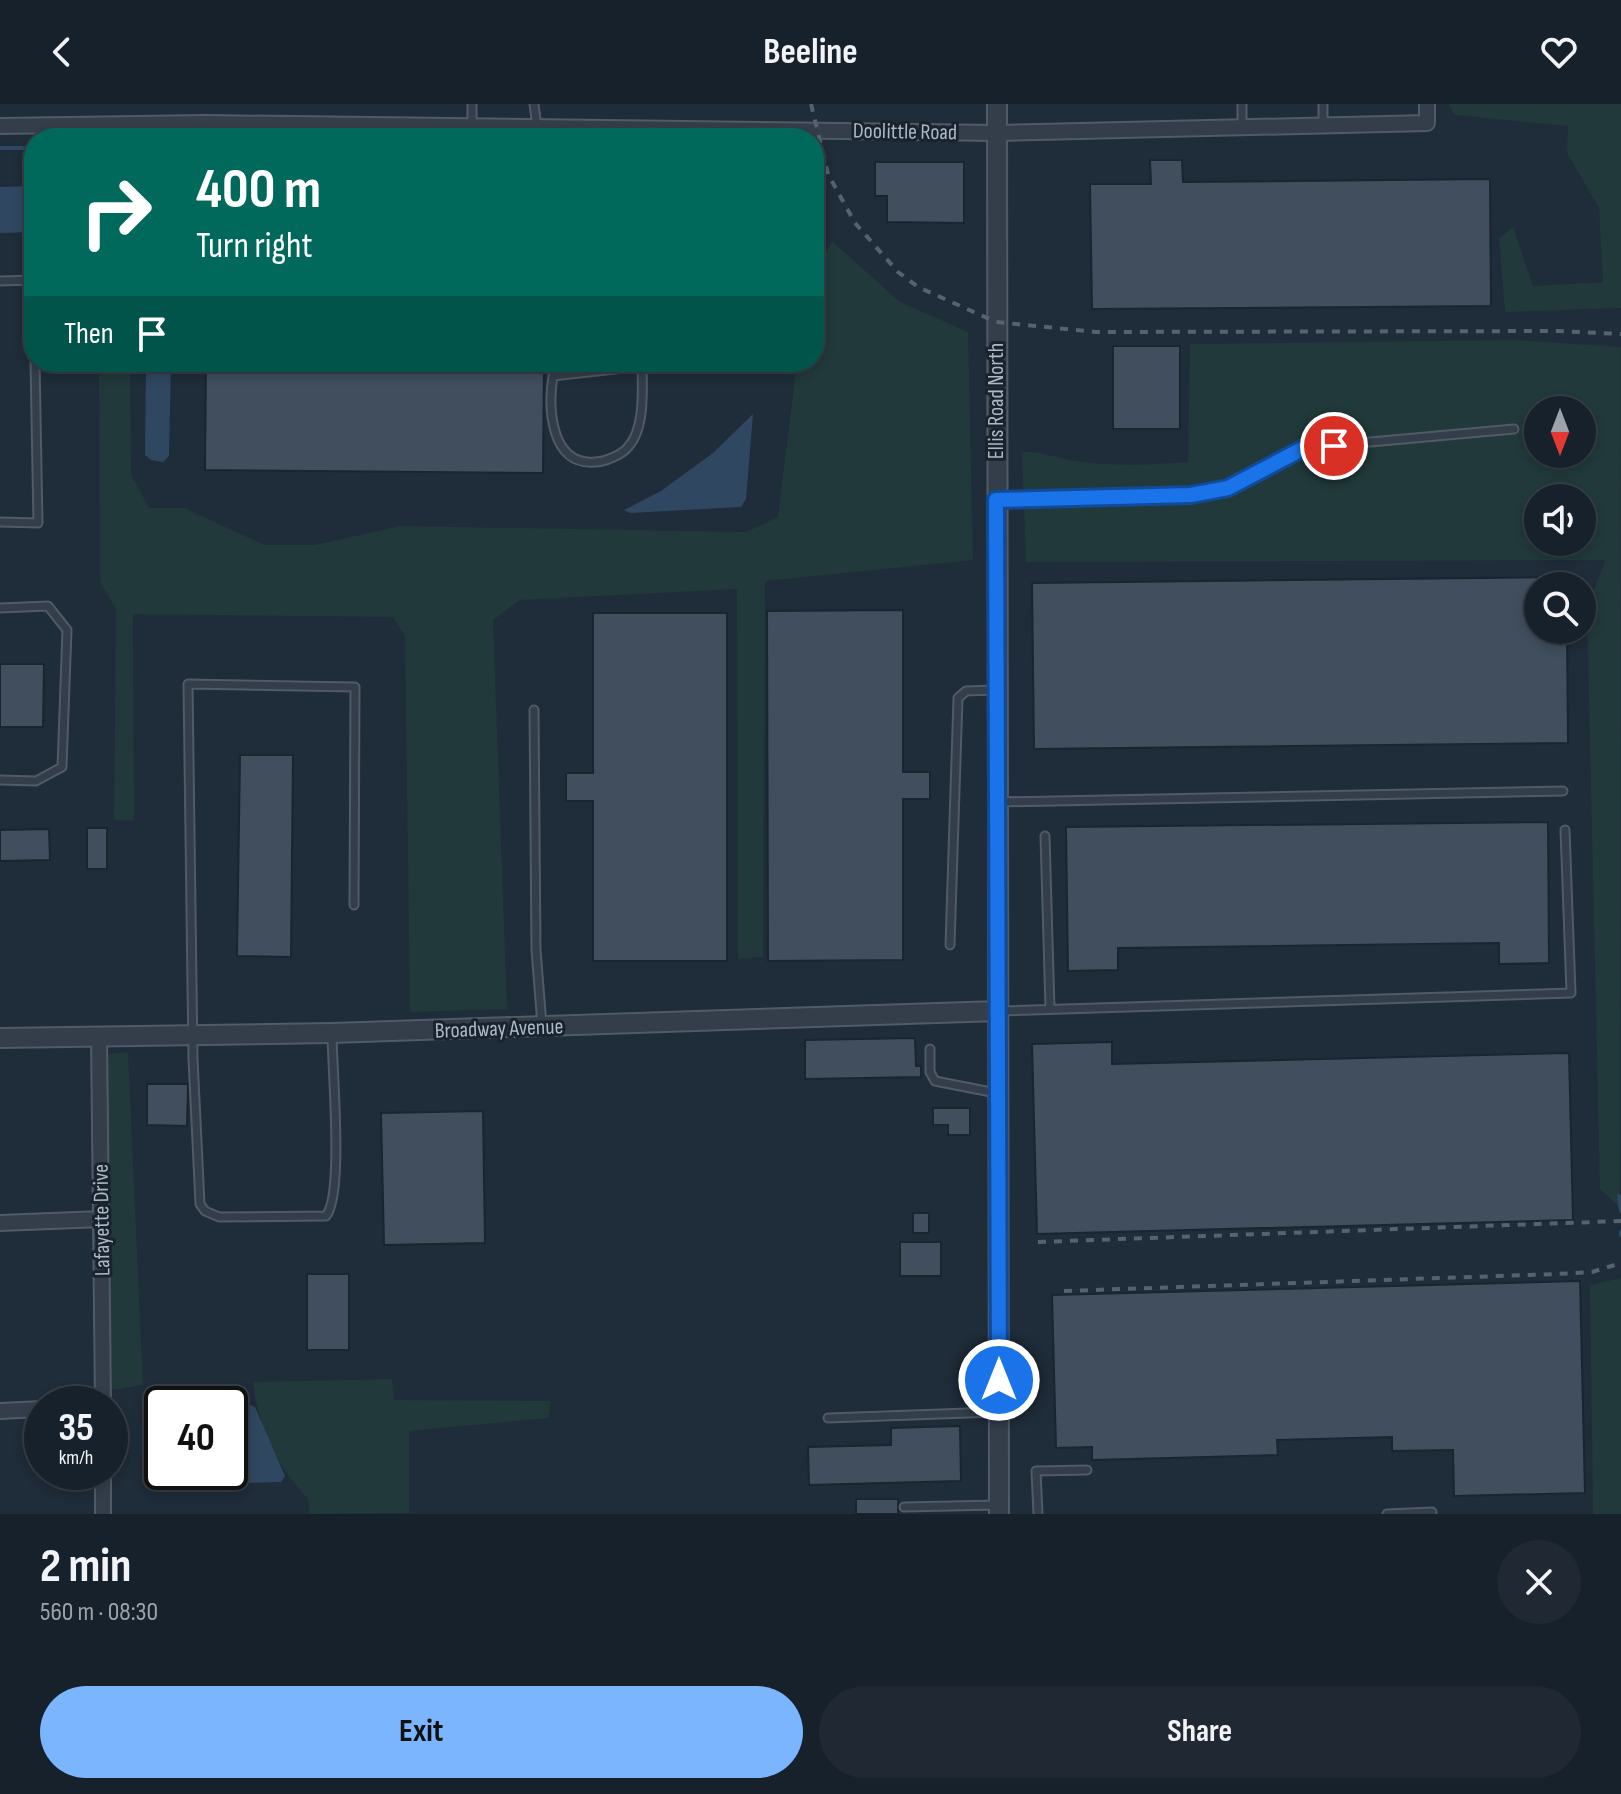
<!DOCTYPE html>
<html lang="en">
<head>
<meta charset="utf-8">
<style>
	:root { --surface:#17212b; --page:#202933; --text:#f1f3f6; --muted:#9ea3a9; --line:#363e47; --accent:#7ab5fe }
	body { margin:0; font-family:"Sofia Sans Condensed",sans-serif; background:var(--page); color:var(--text); height:100vh; display:flex; flex-direction:column; font-size:30px; white-space:nowrap }
	* { box-sizing:border-box; margin:0 }
	p { font-size:26px; color:var(--muted) }
	.icon { flex:none; width:44px; height:44px; fill:none; stroke:currentColor; stroke-width:2; stroke-linecap:round; stroke-linejoin:round }
	.map { position:relative; height:1410px; overflow:hidden }
	.details { display:flex; flex-direction:column; background:var(--surface); flex:1 }
	.details>* { flex:none }
	.hud { position:absolute; left:24px; top:24px; width:800px; height:244px; border-radius:32px; box-shadow:0 4px 12px #0003,0 0 0 2px var(--line); background:#00695c; color:#fff; overflow:hidden }
	.needle { width:52px; rotate:180deg }
	.fabs { position:absolute; left:1524px; top:292px; display:grid; gap:16px }
	.fabs a { display:grid; place-items:center; width:72px; height:72px; border-radius:50%; background:var(--surface); box-shadow:0 4px 12px #0003,0 0 0 2px var(--line); font-size:40px }
	.speed { position:absolute; left:24px; top:1282px; display:flex; gap:16px; font-size:40px; font-weight:700; text-align:center }
	.speed>* { display:grid; place-content:center; width:104px; height:104px; border-radius:50%; background:var(--surface); box-shadow:0 4px 12px #0003,0 0 0 2px var(--line); line-height:1 }
	.speed small { font-size:20px; font-weight:400 }
	.speed .limit { border:4px solid #111; border-radius:12px; background:#fff; color:#111 }
	.pin { position:absolute; display:grid; place-items:center; width:68px; height:68px; color:#fff; margin:-34px; border:4px solid #fff; border-radius:50%; box-shadow:0 2px 8px #0007 }
	.me { position:absolute; width:88px; margin:-44px; rotate:0deg; stroke-linejoin:round; filter:drop-shadow(0 0 6px #0008) }
	.turn { display:flex; align-items:center; gap:28px; height:168px; padding:0 40px; font-size:36px }
	.turn .icon { width:104px; height:104px; stroke-width:2.5 }
	.turn b { display:block; font-size:56px; line-height:68px }
	.then { display:flex; align-items:center; height:76px; padding:0 40px; background:#0003; gap:16px; font-size:30px }
	.round { display:grid; place-items:center; flex:none; width:84px; height:84px; border-radius:42px; background:var(--page) }
	.headline { display:flex; align-items:center; justify-content:space-between; height:136px; padding:0 40px }
	h1 { font-size:48px; font-weight:700; line-height:60px }
	.action { display:flex; gap:16px; margin-top:auto; padding:16px 40px }
	.action a { flex:1; height:92px; border-radius:48px; background:var(--accent); color:#111; font-size:32px; font-weight:700; line-height:92px; text-align:center }
	.action a+a { background:var(--page); color:var(--text) }
	header { display:flex; justify-content:space-between; align-items:center; height:104px; padding:0 40px; background:var(--surface); font-size:36px; font-weight:700 }
	.map>svg:first-child { display:block }
</style>
</head>
<body>
<header><svg class="icon" aria-label="back" viewBox="0 0 24 24"><path d="M15 5l-7 7 7 7"/></svg>Beeline<svg class="icon" aria-label="heart" viewBox="0 0 24 24"><path d="M12 20l-8-8c-3-5 5-10 8-4 3-6 11-1 8 4z"/></svg></header>
<div class="map">
<svg width="1621" height="1410" viewBox="0 0 1621 1410">
	<rect width="100%" height="100%" fill="#1f2c39"/>
	<!-- green -->
	<path fill="#21393a" fill-rule="evenodd" d="M1449,0h172v204l-116,4 -6,-74 14,-11 20,59 70,-4 -4,-74 -32,-55 1,-27 -113,-11z
		M832,137l68,61 68,30 5,228 -208,21 -2,376 -25,2 -1,-370 -217,11 -27,20 14,389 -97,3 -5,-376 -12,-19 -260,-3 1,207 -20,-1 2,-211 -16,-27 -1,-220h31l1,112 18,34h35l81,37h50l85,-19 346,6 32,-15 19,-155h17v-86z
		M1515,236l106,7 -1,861 -20,-19 -13,-579 18,-50 -579,2 -4,-110c17,-1 27,4 43,7 41,8 82,6 123,3l2,-118zM1538,306h44v44h-44zM1538,394h44v44h-44z
		M128,948l15,333 -31,5 -8,-327 5,-9z
		M1621,1174v236h-28l-3,-229z
		M392,1275l2,21 157,1 -3,17 -139,13v82l-100,1 -1,-15c-30,-31 -51,-73 -55,-117z"/>
	<!-- water -->
	<path fill="#2f4760" d="M34,82v46l-34,1v-46z
		M146,258h25l-2,94 -6,6 -12,-2 -6,-5z
		M753,310l-7,85 -5,8 -111,6 -6,-3 37,-19 52,-38z
		M187,1298h56l12,5 30,69 -4,6 -78,2 -6,-3 -4,-9h37v-68h-47z"/>
	<g fill="none" stroke-linecap="round" stroke-linejoin="round">
		<!-- stream -->
		<path stroke="#2f4760" stroke-width="4" d="M0,44h34
			M1619,1092l2,15
			M1621,1128v3"/>
	</g>
	<!-- building -->
	<path fill="#404e5e" stroke="#1a2530" stroke-width="2" d="M1150,56h32l1,22 307,-3 1,127 -399,3 -2,-125h61z
		M875,58h89v61l-77,-1v-26h-12z
		M1113,242h67v83h-67z
		M206,258h338l-1,111 -338,-3z
		M1566,473l1,9h-29v44h29l1,113 -534,6 -2,-166z
		M903,506v162h27v27h-27v161l-135,1 -1,-350z
		M593,509h134v348h-134v-160h-27v-28h27z
		M0,560h44l-1,63h-43z
		M240,651h53l-2,202 -54,-1z
		M1548,718l1,141 -50,1v-21l-381,5v22l-50,1 -2,-144z
		M87,724h20v41h-20z
		M49,725l1,31 -50,1v-31z
		M915,934l1,28h5v11l-116,2v-39z
		M1112,938v22l457,-11 4,167 -536,14 -5,-190z
		M147,980h41l-1,42 -40,-1z
		M933,1004h37v27h-22v-10h-15z
		M483,1007l2,132 -101,2 -3,-132z
		M913,1109h16v20h-16z
		M900,1138h41v34h-41z
		M307,1170h42v76h-42z
		M1580,1177l5,212 -131,3 -1,-46 -61,1v-14l-115,3 1,15 -186,5v-13l-36,1 -4,-153z
		M960,1322l1,55 -152,4 -1,-38 83,-2v-17z
		M856,1395h42v15h-42z"/>
	<g fill="none" stroke-linecap="round" stroke-linejoin="round">
		<defs>
			<path id="service" d="M472,0v23
				M534,0l3,23
				M1242,0v24
				M1323,0v22
				M206,19l1,15
				M0,177l34,-1
				M642,258c0,24 4,66 -14,85 -6,8 -24,15 -33,15 -45,4 -47,-55 -42,-86l89,-10
				M998,396l193,-5 37,-7 76,-40 210,-19
				M0,418l38,1 -3,-161
				M0,504l48,-2 19,24 -5,137 -26,14 -36,-1
				M534,606l2,240 6,75
				M997,698l566,-11
				M1045,732l5,173
				M950,841l8,-247 8,-7 29,-1
				M1000,907l571,-18 -6,-163
				M332,929c0,36 12,161 -6,183l-107,1 -14,-6 -5,-7 -7,-145 -5,-375 167,3 -1,218
				M930,945v23l5,9 61,12
				M828,1314l168,-6
				M904,1403l93,-2
				M1038,1410l-2,-43 51,-1
				M1387,1410l45,-2"/>
			<path id="minor" d="M0,22l206,-3 791,10 430,-10v-19
				M99,932l4,368
				M0,1119l102,-4
				M0,1307l42,-2
				M103,1368v42"/>
			<path id="tertiary" d="M997,0l2,1410
				M0,934l332,-5 666,-22"/>
		</defs>
		<!-- service casing -->
		<use href="#service" stroke="#505b67" stroke-width="11"/>
		<!-- minor casing -->
		<use href="#minor" stroke="#505b67" stroke-width="18"/>
		<!-- tertiary casing -->
		<use href="#tertiary" stroke="#505b67" stroke-width="22"/>
		<!-- service -->
		<use href="#service" stroke="#333e4a" stroke-width="7"/>
		<!-- minor -->
		<use href="#minor" stroke="#333e4a" stroke-width="14"/>
		<!-- tertiary -->
		<use href="#tertiary" stroke="#333e4a" stroke-width="18"/>
		<!-- rail -->
		<path stroke="#546271" stroke-width="4" stroke-dasharray="8 8" stroke-linecap="butt" d="M811,0l17,70 27,49 43,49 20,15 78,35 100,10 462,-1 63,3
			M1038,1138l583,-21
			M1064,1187l493,-17 35,-2 29,-9"/>
	</g>
	<g fill="none" stroke-linecap="round" stroke-linejoin="round">
		<defs>
			<path id="route" d="M999,1276l-3,-880 195,-5 37,-7 76,-40 30,-2"/>
		</defs>
		<!-- route casing -->
		<use href="#route" stroke="#114b97" stroke-width="20"/>
		<!-- route -->
		<use href="#route" stroke="#1a73e8" stroke-width="14"/>
	</g>
	<g text-anchor="middle" dominant-baseline="central" stroke-width="6" stroke-linejoin="round" paint-order="stroke">
		<!-- street labels -->
		<g font-size="22" fill="#adb8c6" stroke="#18232e">
			<text transform="translate(905 28) rotate(1)">Doolittle Road</text>
			<text transform="translate(996 297) rotate(-90)">Ellis Road North</text>
			<text transform="translate(499 925) rotate(-2)">Broadway Avenue</text>
			<text transform="translate(102 1116) rotate(-91)">Lafayette Drive</text>
		</g>
	</g>
</svg>
<div class="fabs">
<a><svg class="needle" viewBox="-14 -14 28 28"><path d="M0-13l5 13h-10z" fill="#e53935"/><path d="M0 13l5-13h-10z" fill="#9ea3a9"/></svg></a>
<a><svg class="icon" aria-label="sound" viewBox="0 0 24 24"><path d="M4 9h4l5-4v14l-5-4H4zM17 9q2 3 0 6"/></svg></a>
<a><svg class="icon" aria-label="search" viewBox="0 0 24 24"><circle cx="10" cy="10" r="6"/><path d="M15 15l6 6"/></svg></a>
</div>
<div class="speed"><div>35<small>km/h</small></div><div class="limit">40</div></div>
<div class="pin" style="left:1334px;top:342px;background:#d93025"><svg class="icon" aria-label="arrive" viewBox="0 0 24 24"><path d="M6 21V4h12l-3 4 3 4H6"/></svg></div>
<svg class="me" style="left:999px;top:1276px" viewBox="-20 -20 40 40"><circle r="17" fill="#1a73e8" stroke="#fff" stroke-width="3"/><path d="M0-11L8 9 0 5-8 9z" fill="#fff"/></svg>
<div class="hud">
<div class="turn"><svg class="icon" aria-label="right" viewBox="0 0 24 24"><path d="M7 20v-9h11M14 6l5 5-5 5"/></svg><div><b>400 m</b>Turn right</div></div>
<div class="then">Then<svg class="icon" aria-label="arrive" viewBox="0 0 24 24"><path d="M6 21V4h12l-3 4 3 4H6"/></svg></div>
</div>
</div>
<section class="details">
<div class="headline"><div><h1>2 min</h1><p>560 m · 08:30</p></div><a class="round"><svg class="icon" aria-label="close" viewBox="0 0 24 24"><path d="M6 6l12 12M18 6L6 18"/></svg></a></div>
<div class="action"><a>Exit</a><a>Share</a></div>
</section>
</body>
</html>
